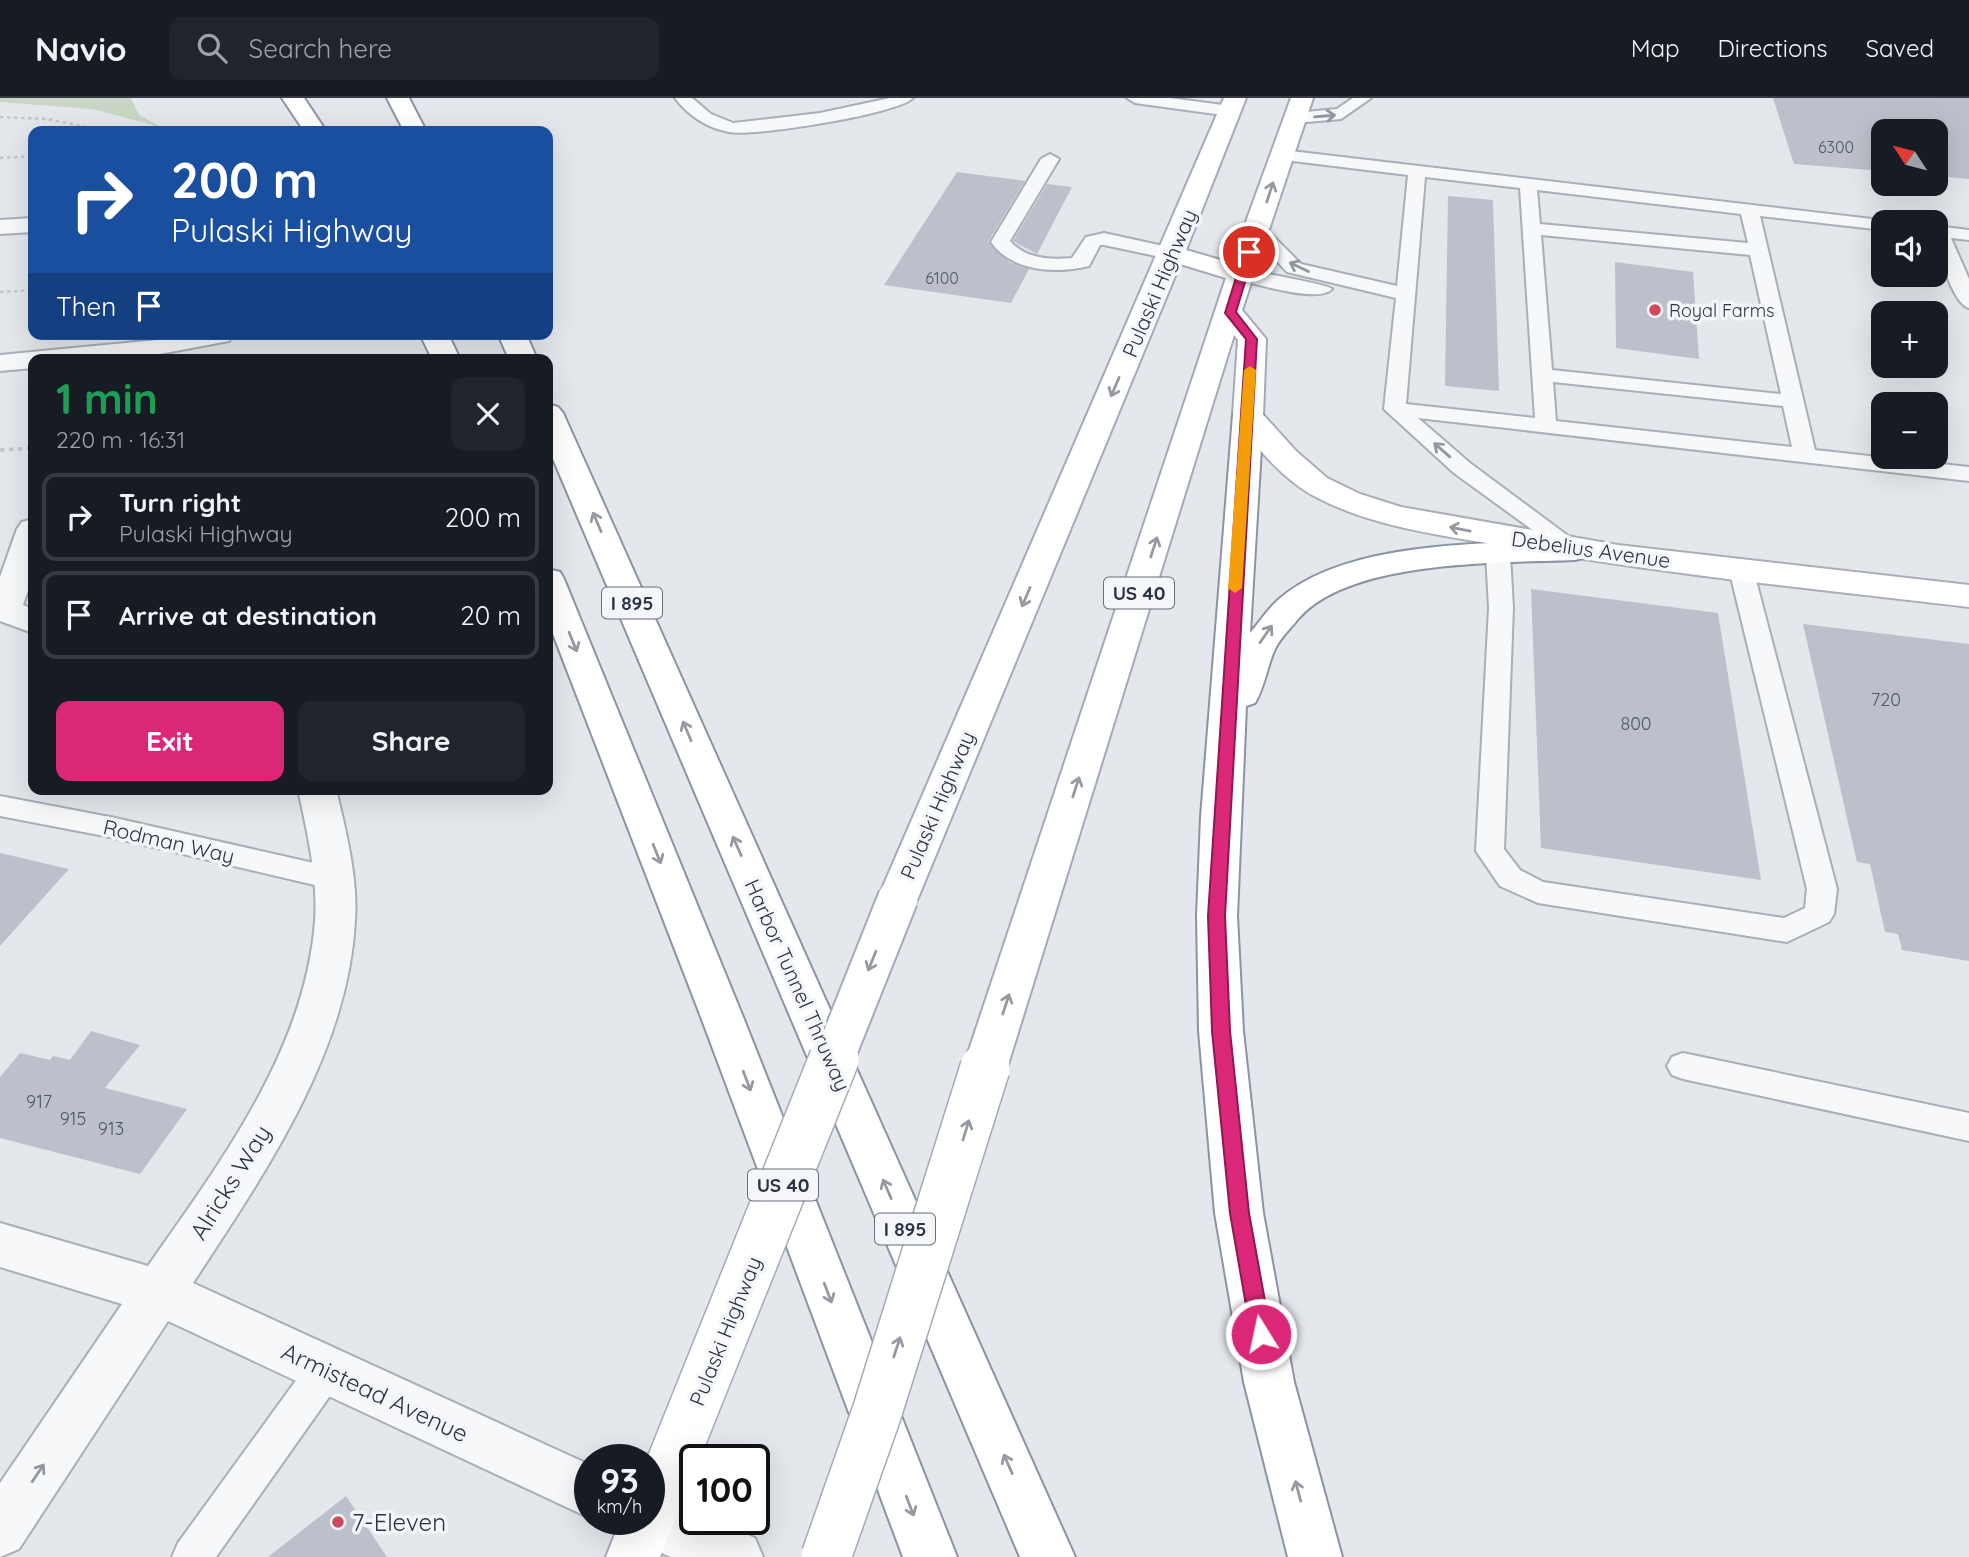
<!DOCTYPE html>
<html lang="en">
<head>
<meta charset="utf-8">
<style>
	:root { --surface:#171b24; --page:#20242c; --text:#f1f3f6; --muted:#9ea1a6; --line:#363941; --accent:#db2777 }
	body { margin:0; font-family:Quicksand,sans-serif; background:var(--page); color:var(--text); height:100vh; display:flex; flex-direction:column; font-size:26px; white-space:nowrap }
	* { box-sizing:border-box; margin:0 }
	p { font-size:23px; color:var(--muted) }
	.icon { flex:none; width:38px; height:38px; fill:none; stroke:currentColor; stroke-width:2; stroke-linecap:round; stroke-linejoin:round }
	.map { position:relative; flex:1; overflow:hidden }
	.side { position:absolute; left:28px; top:256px; width:525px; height:441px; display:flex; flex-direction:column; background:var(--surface); border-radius:14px; box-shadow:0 7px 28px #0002 }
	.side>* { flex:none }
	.hud { position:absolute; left:28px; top:28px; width:525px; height:214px; border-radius:14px; box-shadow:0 7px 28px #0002; background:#1a4fa0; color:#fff; overflow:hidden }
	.needle { width:46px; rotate:306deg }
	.controls { position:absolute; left:1871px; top:21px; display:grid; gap:14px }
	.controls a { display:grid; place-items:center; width:77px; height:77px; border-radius:14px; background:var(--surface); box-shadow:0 7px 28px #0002; font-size:35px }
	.speed { position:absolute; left:574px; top:1346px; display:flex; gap:14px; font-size:35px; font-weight:700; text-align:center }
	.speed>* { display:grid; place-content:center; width:91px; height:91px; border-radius:50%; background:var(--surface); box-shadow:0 7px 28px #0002; line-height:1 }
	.speed small { font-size:18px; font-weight:400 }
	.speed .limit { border:4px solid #111; border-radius:10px; background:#fff; color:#111 }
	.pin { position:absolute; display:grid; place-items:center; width:60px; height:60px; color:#fff; margin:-30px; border:4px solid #fff; border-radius:50%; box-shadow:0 2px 7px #0007 }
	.me { position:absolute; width:77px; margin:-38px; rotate:350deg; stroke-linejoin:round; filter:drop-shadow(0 0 5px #0008) }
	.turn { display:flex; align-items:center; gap:24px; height:147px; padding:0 28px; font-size:32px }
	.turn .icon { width:91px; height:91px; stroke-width:2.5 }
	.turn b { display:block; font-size:49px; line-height:60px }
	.then { display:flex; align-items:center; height:66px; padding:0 28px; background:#0003; gap:14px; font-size:26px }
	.round { display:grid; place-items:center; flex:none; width:74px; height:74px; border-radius:14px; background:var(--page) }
	.headline { display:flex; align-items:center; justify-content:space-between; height:119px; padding:0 28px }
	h1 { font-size:42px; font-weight:700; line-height:52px; color:#1e9e55 }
	.cta { display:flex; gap:14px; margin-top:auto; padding:14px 28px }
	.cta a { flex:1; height:80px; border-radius:14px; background:var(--accent); color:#fff; font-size:28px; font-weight:700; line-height:80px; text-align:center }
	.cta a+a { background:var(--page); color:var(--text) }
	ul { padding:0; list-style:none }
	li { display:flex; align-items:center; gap:21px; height:88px; margin:0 14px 10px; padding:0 14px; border:4px solid var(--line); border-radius:14px }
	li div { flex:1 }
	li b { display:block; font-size:26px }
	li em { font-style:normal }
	header { display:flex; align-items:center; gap:42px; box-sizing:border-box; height:98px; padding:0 35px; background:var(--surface); border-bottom:2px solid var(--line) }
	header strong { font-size:33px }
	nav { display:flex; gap:38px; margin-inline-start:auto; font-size:24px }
	.search { width:490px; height:63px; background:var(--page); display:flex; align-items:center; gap:18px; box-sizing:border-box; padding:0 24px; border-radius:14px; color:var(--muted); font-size:26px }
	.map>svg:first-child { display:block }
</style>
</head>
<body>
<header>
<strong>Navio</strong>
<div class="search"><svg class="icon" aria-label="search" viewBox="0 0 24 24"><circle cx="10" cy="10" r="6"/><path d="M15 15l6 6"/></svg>Search here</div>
<nav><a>Map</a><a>Directions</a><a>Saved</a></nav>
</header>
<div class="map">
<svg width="1969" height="1459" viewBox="0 0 1969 1459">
	<rect width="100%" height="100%" fill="#e4e7ec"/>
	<!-- green -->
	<path fill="#c9d6c5" d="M0,0h131l8,17 24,13 -70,-19 -93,-7z"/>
	<!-- building -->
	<path fill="#bbc0ca" d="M1773,0h196v81l-33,-3v-45h-53v40l-89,-7z
		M957,74l68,9 -37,61 21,20 20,7 -18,34 -127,-18z
		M1047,86l25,3 -35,67 -24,-13z
		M1448,98l45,4 6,191 -54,-5z
		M1615,164l78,10 6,87 -83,-11z
		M1531,491l187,24 43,267 -220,-32z
		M1803,526l166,20v317l-67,-11 -4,-16 -13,-2 -15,-68 -13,-2z
		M0,755l69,16 -69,77z
		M91,933l49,14 -35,43 82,21 -47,65 -140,-36v-61l20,-24 30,7 3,-4 17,4z
		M346,1398l41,61h-119z"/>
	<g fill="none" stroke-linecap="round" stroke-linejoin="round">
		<defs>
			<path id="lane" d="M675,0h17l19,16 22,9 87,-10 70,-15h23c-15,16 -160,39 -184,34 -22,-4 -41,-17 -54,-34z
				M1127,0h43l60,8 8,5 -8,5 -95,-13z
				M1353,0h18l-30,21 -46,4 -8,-5 8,-5 42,-4z
				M1282,52l607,71 -6,1v8l-123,-14 55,234 154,17v14l-551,-63 52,45 117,87 -4,5h-16l-113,-82 -70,-64 12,-111 -109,-26 -39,-42 9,-5 6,1 38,38 96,22 11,-111 -132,-16 -2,-4 2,-4zM1425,79l95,11 15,230 -129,-14zM1537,92l204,24 7,29 -208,-19zM1541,137l209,20 31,139 -229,-24zM1553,284l230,24 9,41 -236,-26z
				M1050,56l9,5 -49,82c16,18 40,19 62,17l14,-21 18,-4 73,16 2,4 -2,4 -7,2 -66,-14h-4l-11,21c-33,8 -77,6 -98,-24l50,-83z
				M1936,128l33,4v10l-18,-2 18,41v29c-17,-4 -35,-66 -33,-82z
				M1240,170c14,4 87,16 92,21 -13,15 -80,-6 -99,-11l-2,-4 2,-4z
				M1498,449l8,2 4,5 3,54 -9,241 16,21 23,12 241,36 21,-10 2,-19 -78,-320 4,-5h16l4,5 84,320 -3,25 -5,8 -42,20 -249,-39 -38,-17 -24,-35 13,-243 -3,-54 4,-5z
				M0,698l115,22 221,50 10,3 4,8 -4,8 -10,3 -221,-52 -115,-22z
				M1683,955l286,60v28l-286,-62 -11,-4 -5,-9 5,-9z
				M326,1254l13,5 5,13 -5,13 -123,174h-44l6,-14 135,-186z"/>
			<path id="street" d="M33,120v14l-33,2v-14z
				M183,236l50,1 -4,6 -96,18h-100v9l-33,3v-16l157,-15z
				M33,421v57l-10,29 10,4v24l-33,-12v-44l17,-48 5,-7z
				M298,691h38c10,43 22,88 19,132 -7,133 -92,255 -162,362l397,182 2,54 -424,-198 -149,228 -19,8v-74l122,-179 -122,-37v-44l148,43c72,-103 157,-215 167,-345 3,-45 -8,-89 -17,-132z
				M649,1396l46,18v7h15l45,19 8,19h-92l-45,-19 -8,-19h31z"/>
			<path id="secondary" d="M1248,308l10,3 38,42 31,27 33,16 41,13 217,38 351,40v22c-153,-18 -307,-33 -458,-60 -65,-11 -136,-19 -195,-50 -33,-17 -62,-52 -83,-82l5,-6z"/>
			<path id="primary" d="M1224,0h22l-60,152 45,13 60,-165h22l-71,212 24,29 -3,76 -5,6 -10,3 -10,-3 -5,-6 5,-75 -4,-5 -227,733 -6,13 -16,5 -16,-5 -6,-13 263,-790 -46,-14 -262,634 -6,11 -14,4 -14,-4 -6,-11z
				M668,1347l19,8 8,19 -35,85h-54l15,-38h28v-59h-2l2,-7z"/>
			<path id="highway" d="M282,0h22l22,33h-22z
				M387,0h22l17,33h-22z
				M420,236h28l12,25h-28z
				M498,236h28l11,25h-28z
				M548,306l10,3 5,6 512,1144h-55l-472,-1110z
				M1248,308l10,3 5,6 -13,218c9,-10 17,-23 27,-32 68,-62 211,-57 298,-61l11,3 5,7 -5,7 -11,3c-73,3 -226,-1 -277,59 -7,9 -18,19 -23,30 -8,17 -10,37 -20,54l-9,3 -9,210 6,115 20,182 31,169 48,175h-54l-44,-175 -29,-169 -16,-182 -2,-115 4,-99 32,-402 5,-6z
				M548,471l12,3 4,7 179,438 214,540h-54l-202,-540 -153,-396z"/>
		</defs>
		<!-- lane casing -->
		<use href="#lane" stroke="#a9aeb7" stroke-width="4"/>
		<!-- street casing -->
		<use href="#street" stroke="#a9aeb7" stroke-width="4"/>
		<!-- secondary casing -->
		<use href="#secondary" stroke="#a9aeb7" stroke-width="4"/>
		<!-- primary casing -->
		<use href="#primary" stroke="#a3abb8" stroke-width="4"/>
		<!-- highway casing -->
		<use href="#highway" stroke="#8b94a3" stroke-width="4"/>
		<!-- path-far1 -->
		<path stroke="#c2c5cb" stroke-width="2.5" stroke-dasharray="3.5 3.5" stroke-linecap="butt" d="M0,19l48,2 56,12
			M0,60l33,-2
			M0,194l33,-2"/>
		<!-- path -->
		<path stroke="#c2c5cb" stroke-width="3.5" stroke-dasharray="4.5 4.5" stroke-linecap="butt" d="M0,352l33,-2"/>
		<!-- lane -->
		<use href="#lane" fill="#f7f8fa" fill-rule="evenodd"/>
		<!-- street -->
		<use href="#street" fill="#f7f8fa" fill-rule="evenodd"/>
		<!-- secondary -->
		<use href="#secondary" fill="#fff" fill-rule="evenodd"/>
		<!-- primary -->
		<use href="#primary" fill="#fff" fill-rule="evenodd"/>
		<!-- highway -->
		<use href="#highway" fill="#fff" fill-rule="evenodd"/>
		<defs>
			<path id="primary-bridge-far1" d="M833,963l65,-163"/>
			<path id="primary-bridge" d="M668,1374l166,-413
				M826,1459l51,-145 108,-344"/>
		</defs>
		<!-- primary-bridge-far1 casing -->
		<use href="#primary-bridge-far1" stroke="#a3abb8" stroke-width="43" stroke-linecap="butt"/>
		<!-- primary-bridge casing -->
		<use href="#primary-bridge" stroke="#a3abb8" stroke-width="52" stroke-linecap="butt"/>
		<!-- primary-bridge-far1 -->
		<use href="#primary-bridge-far1" stroke="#fff" stroke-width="39"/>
		<!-- primary-bridge -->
		<use href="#primary-bridge" stroke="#fff" stroke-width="49"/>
	</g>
	<!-- one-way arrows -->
	<defs><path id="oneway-shaft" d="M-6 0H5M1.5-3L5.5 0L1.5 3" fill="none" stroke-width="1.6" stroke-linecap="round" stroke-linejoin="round" transform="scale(1.75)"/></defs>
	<g stroke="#9196a0">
		<use href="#oneway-shaft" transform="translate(1325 18) rotate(-5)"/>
		<use href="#oneway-shaft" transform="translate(1299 169) rotate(-155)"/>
		<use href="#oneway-shaft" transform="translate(1442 352) rotate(-139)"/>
		<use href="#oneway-shaft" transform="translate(38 1375) rotate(-56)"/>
	</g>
	<g stroke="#959aa2">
		<use href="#oneway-shaft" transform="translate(1270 94) rotate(-72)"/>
		<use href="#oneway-shaft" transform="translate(1115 289) rotate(113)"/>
		<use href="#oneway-shaft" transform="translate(597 424) rotate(-113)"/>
		<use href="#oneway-shaft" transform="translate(1460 431) rotate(-169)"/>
		<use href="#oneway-shaft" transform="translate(1154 449) rotate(-72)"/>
		<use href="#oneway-shaft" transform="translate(1026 499) rotate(113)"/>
		<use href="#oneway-shaft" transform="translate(1266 536) rotate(-55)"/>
		<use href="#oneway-shaft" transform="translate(573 544) rotate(68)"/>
		<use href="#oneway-shaft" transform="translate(687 633) rotate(-113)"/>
		<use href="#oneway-shaft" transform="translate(1076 689) rotate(-72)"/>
		<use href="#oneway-shaft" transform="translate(737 748) rotate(-114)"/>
		<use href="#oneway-shaft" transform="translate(657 756) rotate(68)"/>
		<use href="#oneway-shaft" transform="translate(872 863) rotate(112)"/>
		<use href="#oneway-shaft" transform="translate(1006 906) rotate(-72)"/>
		<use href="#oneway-shaft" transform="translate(747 983) rotate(69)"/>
		<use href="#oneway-shaft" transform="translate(966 1032) rotate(-73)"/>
		<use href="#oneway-shaft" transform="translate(887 1091) rotate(-114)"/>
		<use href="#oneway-shaft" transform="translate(828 1195) rotate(69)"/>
		<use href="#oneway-shaft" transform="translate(897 1249) rotate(-72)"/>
		<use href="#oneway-shaft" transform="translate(1008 1366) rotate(-114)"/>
		<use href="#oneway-shaft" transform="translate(1298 1393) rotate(-105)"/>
		<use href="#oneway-shaft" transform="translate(910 1408) rotate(69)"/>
	</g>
	<!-- route -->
	<path fill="#db2777" stroke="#8e194d" stroke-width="2" d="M1249,151l5,3 -18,60 21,27 -32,577 5,115 19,182 22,121 -3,7 -7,3 -7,-3 -3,-7 -21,-121 -18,-182 -4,-115 38,-577 -21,-26 19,-61z"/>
	<!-- slow -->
	<path fill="#f59e0b" d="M1250,268l6,4 -14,218 -7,5 -7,-5 16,-218z"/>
	<!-- markers -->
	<g fill="#d1495b" stroke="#f4f6f9" stroke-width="2.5">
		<circle cx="1655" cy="212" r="7"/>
		<circle cx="338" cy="1424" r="7"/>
	</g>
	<g text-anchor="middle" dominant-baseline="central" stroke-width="7" stroke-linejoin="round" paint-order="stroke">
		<!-- far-number labels -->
		<g font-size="16" fill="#4f5766">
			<text x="1836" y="49">6300</text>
			<text x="942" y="180">6100</text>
		</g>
		<!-- far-poi labels -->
		<g font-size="18" fill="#2b3445" stroke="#f4f6f9" text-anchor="start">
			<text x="1669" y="212">Royal Farms</text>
		</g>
		<!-- number labels -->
		<g font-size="18" fill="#4f5766">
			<text x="1886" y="601">720</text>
			<text x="1636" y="625">800</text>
			<text x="39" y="1003">917</text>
			<text x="73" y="1020">915</text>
			<text x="111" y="1030">913</text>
		</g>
		<!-- shield labels -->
		<g fill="#f4f6f9" stroke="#676e7b" stroke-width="2">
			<rect x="1104" y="479.5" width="70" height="31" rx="5"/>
			<rect x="602" y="489.5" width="60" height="31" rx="5"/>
			<rect x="748" y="1071.5" width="70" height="31" rx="5"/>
			<rect x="875" y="1115.5" width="60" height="31" rx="5"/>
		</g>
		<g font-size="19" font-weight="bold" fill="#2b3445">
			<text x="1139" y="495">US 40</text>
			<text x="632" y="505">I 895</text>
			<text x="783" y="1087">US 40</text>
			<text x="905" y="1131">I 895</text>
		</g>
		<!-- street labels -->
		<g font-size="21" fill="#2b3445" stroke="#f4f6f9">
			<text transform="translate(1159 185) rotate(-67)">Pulaski Highway</text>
			<text transform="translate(1591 451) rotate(8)">Debelius Avenue</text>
			<text transform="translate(937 707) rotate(-67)">Pulaski Highway</text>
			<text transform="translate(169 743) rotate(13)">Rodman Way</text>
			<text transform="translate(798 887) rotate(66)">Harbor Tunnel Thruway</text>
			<text transform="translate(725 1233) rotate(-68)">Pulaski Highway</text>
		</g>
		<!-- near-street labels -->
		<g font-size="24" fill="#2b3445" stroke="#f4f6f9">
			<text transform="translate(230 1084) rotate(-58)">Alricks Way</text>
			<text transform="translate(375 1294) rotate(25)">Armistead Avenue</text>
		</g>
		<!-- near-poi labels -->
		<g font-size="24" fill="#2b3445" stroke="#f4f6f9" text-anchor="start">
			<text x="352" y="1424">7-Eleven</text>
		</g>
	</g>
</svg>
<div class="controls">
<a><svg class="needle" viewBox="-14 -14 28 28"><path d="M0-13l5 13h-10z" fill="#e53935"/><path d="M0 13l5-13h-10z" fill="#9ea1a6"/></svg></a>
<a><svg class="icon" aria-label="sound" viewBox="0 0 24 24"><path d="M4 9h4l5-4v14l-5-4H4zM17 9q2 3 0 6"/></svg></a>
<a>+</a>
<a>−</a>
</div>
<div class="speed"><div>93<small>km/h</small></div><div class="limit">100</div></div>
<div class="pin" style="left:1249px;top:154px;background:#d93025"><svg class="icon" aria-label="arrive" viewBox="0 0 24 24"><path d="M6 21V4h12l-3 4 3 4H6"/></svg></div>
<svg class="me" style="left:1261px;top:1236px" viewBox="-20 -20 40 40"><circle r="17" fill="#db2777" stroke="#fff" stroke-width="3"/><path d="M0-11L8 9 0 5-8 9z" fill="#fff"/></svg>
<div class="hud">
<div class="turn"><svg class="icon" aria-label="right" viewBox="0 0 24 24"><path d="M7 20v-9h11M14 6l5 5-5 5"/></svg><div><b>200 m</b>Pulaski Highway</div></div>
<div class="then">Then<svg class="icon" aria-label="arrive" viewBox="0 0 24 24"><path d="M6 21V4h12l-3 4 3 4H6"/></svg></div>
</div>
<section class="side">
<div class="headline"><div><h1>1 min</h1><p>220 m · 16:31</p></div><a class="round"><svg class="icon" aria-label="close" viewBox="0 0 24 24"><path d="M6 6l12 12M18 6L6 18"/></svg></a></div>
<ul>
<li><svg class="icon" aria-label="right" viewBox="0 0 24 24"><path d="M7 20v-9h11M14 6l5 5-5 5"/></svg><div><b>Turn right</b><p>Pulaski Highway</p></div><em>200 m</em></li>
<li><svg class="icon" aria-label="arrive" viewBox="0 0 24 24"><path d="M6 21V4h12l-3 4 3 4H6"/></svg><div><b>Arrive at destination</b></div><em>20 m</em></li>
</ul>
<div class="cta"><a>Exit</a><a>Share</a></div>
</section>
</div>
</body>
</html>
